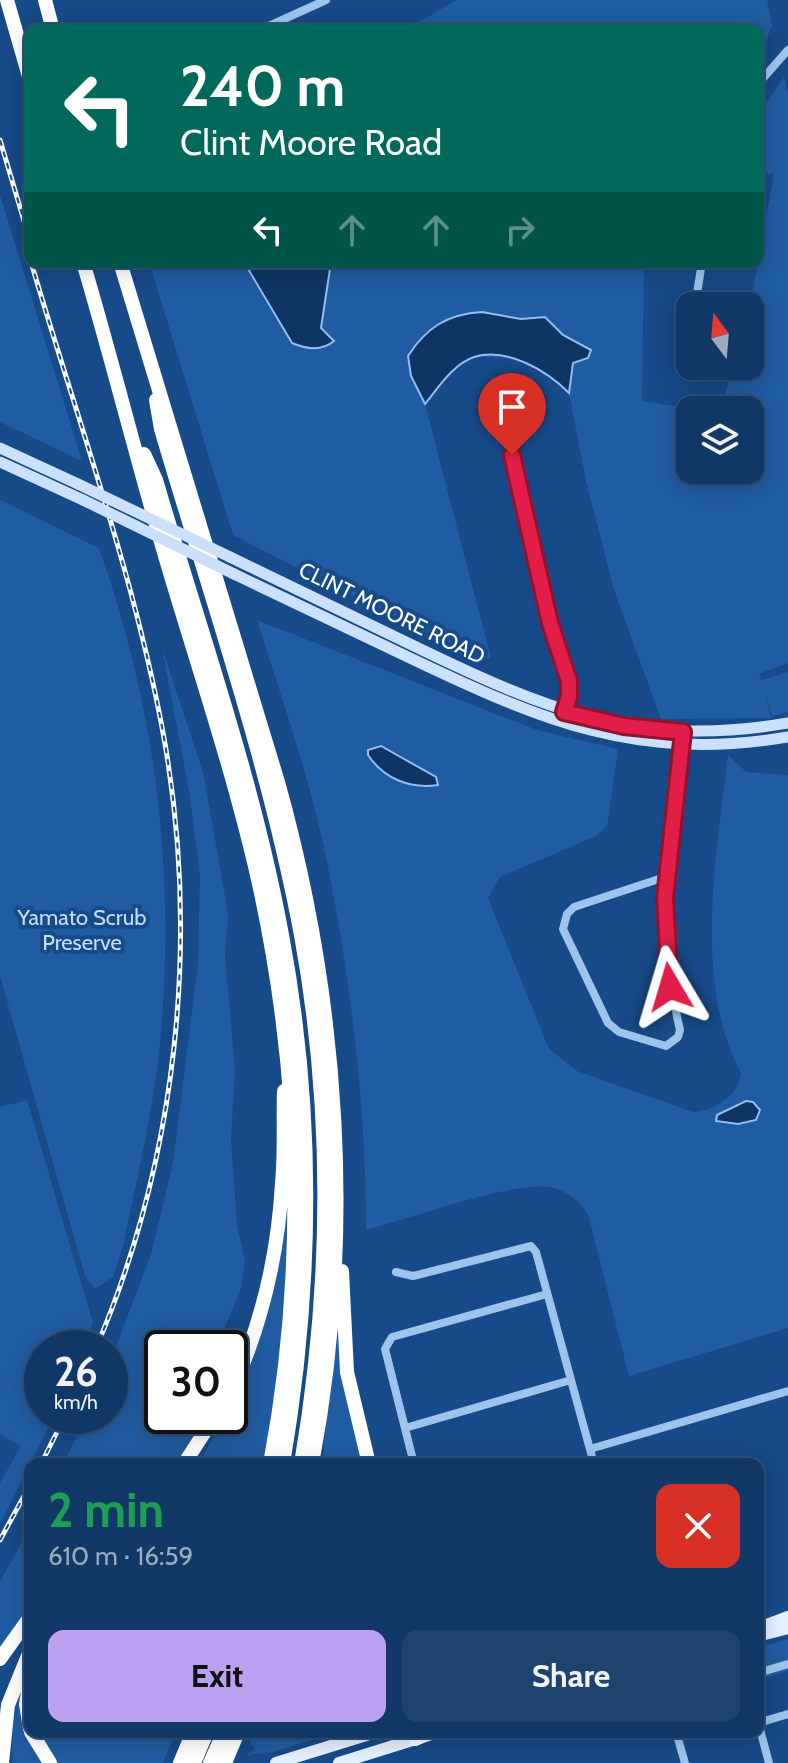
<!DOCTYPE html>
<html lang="en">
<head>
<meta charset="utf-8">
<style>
	:root { --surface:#113866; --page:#1e436f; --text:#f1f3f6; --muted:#9cacbf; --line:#30527a; --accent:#bca0f2 }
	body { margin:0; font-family:Cabin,sans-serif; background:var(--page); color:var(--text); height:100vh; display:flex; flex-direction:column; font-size:30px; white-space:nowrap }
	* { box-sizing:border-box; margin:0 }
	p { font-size:26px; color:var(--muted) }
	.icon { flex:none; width:44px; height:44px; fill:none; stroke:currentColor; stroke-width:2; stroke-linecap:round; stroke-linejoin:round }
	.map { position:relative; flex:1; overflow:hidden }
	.panel { position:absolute; left:24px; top:1458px; width:740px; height:280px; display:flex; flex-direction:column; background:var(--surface); border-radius:16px; box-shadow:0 4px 20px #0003,0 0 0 2px var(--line) }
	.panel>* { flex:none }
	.guide { position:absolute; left:24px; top:24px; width:740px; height:244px; border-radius:16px; box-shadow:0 4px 20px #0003,0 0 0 2px var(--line); background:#00695c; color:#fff; overflow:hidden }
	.needle { width:52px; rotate:344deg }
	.buttons { position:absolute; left:676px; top:292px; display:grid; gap:16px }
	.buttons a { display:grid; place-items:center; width:88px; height:88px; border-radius:16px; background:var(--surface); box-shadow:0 4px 20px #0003,0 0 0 2px var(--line); font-size:40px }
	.speed { position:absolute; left:24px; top:1330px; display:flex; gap:16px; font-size:40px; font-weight:700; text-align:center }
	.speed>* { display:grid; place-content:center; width:104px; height:104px; border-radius:50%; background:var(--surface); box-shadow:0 4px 20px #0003,0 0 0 2px var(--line); line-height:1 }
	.speed small { font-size:20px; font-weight:400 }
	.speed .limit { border:4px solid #111; border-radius:12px; background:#fff; color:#111 }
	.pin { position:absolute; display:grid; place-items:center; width:68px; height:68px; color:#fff; margin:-82px -34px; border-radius:50% 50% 50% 0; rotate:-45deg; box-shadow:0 0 8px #0007 }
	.pin .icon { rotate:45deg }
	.me { position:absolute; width:88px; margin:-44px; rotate:353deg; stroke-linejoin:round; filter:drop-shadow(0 0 6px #0008) }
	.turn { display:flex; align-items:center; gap:28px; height:168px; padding:0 24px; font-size:36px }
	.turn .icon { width:104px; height:104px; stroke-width:2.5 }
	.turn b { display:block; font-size:56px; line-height:68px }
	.lanes { display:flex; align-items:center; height:76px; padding:0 24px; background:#0003; justify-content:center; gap:40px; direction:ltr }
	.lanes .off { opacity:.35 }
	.round { display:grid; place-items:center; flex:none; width:84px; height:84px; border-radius:16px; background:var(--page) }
	.overview { display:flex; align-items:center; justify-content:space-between; height:136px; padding:0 24px }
	h1 { font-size:48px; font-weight:700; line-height:60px; color:#1e9e55 }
	.button { display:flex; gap:16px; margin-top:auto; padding:16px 24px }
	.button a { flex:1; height:92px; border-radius:16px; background:var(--accent); color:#111; font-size:32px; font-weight:700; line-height:92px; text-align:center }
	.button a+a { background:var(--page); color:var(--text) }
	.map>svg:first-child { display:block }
</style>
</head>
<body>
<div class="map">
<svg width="788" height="1763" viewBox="0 0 788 1763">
	<rect width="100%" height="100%" fill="#174a88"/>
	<!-- green -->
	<path fill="#205ca1" d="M457,0h310l5,25 -14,37v-32h-353z
		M784,77l4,15v571l-29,11 2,6 27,-8v40l-16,4 -7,-22 6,24 -110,1 -47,-129 -28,-109 -17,-88 -21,-21 -37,-14 -37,-1 -23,15 -26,32 66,254 -12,2 -246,-125 -84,-273h495l-2,139 59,9h-11v60h60v-60h-30l14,-44h16v-59l24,-133 -16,-2v-57z
		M0,195l82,266 -82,-39z
		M0,500l99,48c57,161 77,325 61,495 -7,69 -23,136 -37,203l-10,31 -18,12 -10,-13 -85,-300z
		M257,620l280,110 81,19 -11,77 -11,10 -96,41 -12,21 61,151 28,22 116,41c22,-2 45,-15 48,-39 -49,-91 -24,-221 -13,-318l18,17 42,3v553l-159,48 -41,-162c-10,-14 -21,-24 -39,-27 -40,-5 -140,32 -183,43 0,-118 -14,-241 -37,-358 -16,-85 -46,-169 -72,-252z
		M162,648l41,124 25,141 -3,43 10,113 -4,70 6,87 8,35 -4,28 -25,59h-54v68h45l-30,48h-114l24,-48h23v-53l41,-109 22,-91 25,-199 2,-89 -11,-85z
		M27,1100l66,223 -10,25h-41v68h12l-54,108v-41l21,-37 -21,-12v-327z
		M285,1212h4l-7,144 -17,108h-67l28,-48h4v-8l16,-34z
		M336,1329h4l26,135h-44z
		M30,1527v82l-30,40v-67z
		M788,1639v32l-30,9v-32z
		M27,1673l-2,60 18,30h-31c0,-31 2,-61 15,-90z
		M36,1732h140l-13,31h-106z
		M251,1732h87l-65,20 -28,3 10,-5 -6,-10z"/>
	<!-- water -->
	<path fill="#0f3565" stroke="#91bff0" stroke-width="2" d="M244,262h87l-10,66 13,13c-13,11 -28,8 -42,2z
		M482,312l39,7 24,-2 18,18 28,15 -3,8 -15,5 -4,30c-22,-22 -61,-46 -95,-36 -21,7 -36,31 -49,47l-14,-28 -3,-20c18,-28 39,-42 74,-44z
		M381,746l55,31 2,8c-28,4 -54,-6 -70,-30v-5z
		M746,1101l7,1 7,8 -4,10 -18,4 -22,-3 1,-6z"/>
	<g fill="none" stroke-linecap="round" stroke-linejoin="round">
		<!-- street -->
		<path stroke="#9ec4ee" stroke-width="8" d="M260,30l66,-30
			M758,84l30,-34
			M695,306l7,-44
			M506,427l44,196 19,58v16l-6,16
			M668,876l-94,31 -7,7 -4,15 45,94 11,9 47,14 12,-9 2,-7c-25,-105 -9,-185 2,-290
			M396,1272l17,4 118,-30 5,6 58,212
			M405,1428l166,-48
			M590,1449l198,-58
			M414,1464l-29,-115 7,-12 155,-43
			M758,1673l30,-9
			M758,1722l11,41
			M758,1723l30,-9
			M676,1732l9,31"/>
		<!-- secondary -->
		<path stroke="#cbe0fa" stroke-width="11" d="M0,448l78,36
			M0,462l83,38
			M230,557c60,29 120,58 180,87 134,65 226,105 378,79
			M234,574c59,28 117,56 176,84 132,63 228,104 378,79"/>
		<!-- primary -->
		<path stroke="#e5f0ff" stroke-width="12" d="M773,1632h-10l-2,-5 27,-10
			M765,1634l23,-6
			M276,1763l100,-31
			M339,1763l99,-31"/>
		<!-- highway -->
		<path stroke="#fff" stroke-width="14" d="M7,0l23,80
			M45,0l8,30
			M83,262c30,101 55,203 85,304 32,108 69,216 93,327 40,189 45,381 9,571
			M120,262l158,520c62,222 77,455 34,682
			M156,400l5,29c49,167 108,335 140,506 32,175 30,354 0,529
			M144,454l12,26c44,150 98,301 126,455 33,175 31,354 1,529
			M342,1271l5,101 22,92
			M230,1395c31,-68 48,-138 52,-212 3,-31 1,-62 2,-92
			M184,1464l31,-48
			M0,1659l30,-42
			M30,1681l-4,23 4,25
			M31,1732l19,31
			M415,1739l16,-7
			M2,1763l6,-58 22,-54
			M180,1763l13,-31
			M194,1763l13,-31
			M210,1763l14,-31
			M225,1763l13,-31"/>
		<defs>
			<path id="rail" d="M0,140l30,101
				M31,262c46,157 104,315 133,476 36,203 13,421 -68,610
				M41,1464l24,-48
				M0,1540l30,-55"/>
		</defs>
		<!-- rail casing -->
		<use href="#rail" stroke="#fff" stroke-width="5"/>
		<!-- rail -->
		<use href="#rail" stroke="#174a88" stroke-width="2" stroke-dasharray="6" stroke-linecap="butt"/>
		<!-- secondary-bridge -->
		<path stroke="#cbe0fa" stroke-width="11" d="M78,484l152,73
			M83,500l151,74"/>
	</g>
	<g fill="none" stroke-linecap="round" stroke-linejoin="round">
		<defs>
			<path id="route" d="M512,455l38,168 19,58v16l-5,15 60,14 59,6 -18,166 5,89"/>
		</defs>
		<!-- route casing -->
		<use href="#route" stroke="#92132f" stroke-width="20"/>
		<!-- route -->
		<use href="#route" stroke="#e11d48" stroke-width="14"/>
	</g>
	<g text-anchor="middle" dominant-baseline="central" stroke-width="8" stroke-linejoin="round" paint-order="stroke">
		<!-- street labels -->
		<g font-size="22" fill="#fff" stroke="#174a88">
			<text transform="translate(392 613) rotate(26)">CLINT MOORE ROAD</text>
		</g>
		<!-- park labels -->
		<g font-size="22" fill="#c4ddfa" stroke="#174a88">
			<text x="82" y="917">Yamato Scrub<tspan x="82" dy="25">Preserve</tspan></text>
		</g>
	</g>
</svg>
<div class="buttons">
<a><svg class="needle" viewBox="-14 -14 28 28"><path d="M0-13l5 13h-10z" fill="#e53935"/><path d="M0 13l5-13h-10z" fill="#9cacbf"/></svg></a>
<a><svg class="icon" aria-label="layers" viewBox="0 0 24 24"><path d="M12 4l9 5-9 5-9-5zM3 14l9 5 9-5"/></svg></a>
</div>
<div class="speed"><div>26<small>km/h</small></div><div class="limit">30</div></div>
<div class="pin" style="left:512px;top:455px;background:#d93025"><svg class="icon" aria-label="arrive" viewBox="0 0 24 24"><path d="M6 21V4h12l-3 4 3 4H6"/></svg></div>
<svg class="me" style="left:670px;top:987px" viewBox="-20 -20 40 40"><path d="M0-17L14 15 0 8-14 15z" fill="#e11d48" stroke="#fff" stroke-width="4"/></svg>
<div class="guide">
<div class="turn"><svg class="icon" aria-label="left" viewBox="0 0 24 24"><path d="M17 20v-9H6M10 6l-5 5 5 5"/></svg><div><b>240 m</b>Clint Moore Road</div></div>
<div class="lanes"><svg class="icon" aria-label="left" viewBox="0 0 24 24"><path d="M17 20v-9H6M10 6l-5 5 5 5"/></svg><svg class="icon off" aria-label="ahead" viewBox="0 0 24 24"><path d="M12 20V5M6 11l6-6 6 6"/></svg><svg class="icon off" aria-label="ahead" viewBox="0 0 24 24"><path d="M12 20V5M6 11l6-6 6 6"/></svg><svg class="icon off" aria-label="right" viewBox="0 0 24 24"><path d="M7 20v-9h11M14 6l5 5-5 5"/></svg></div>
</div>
<section class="panel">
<div class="overview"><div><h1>2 min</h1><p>610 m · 16:59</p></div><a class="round" style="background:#d93025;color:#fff"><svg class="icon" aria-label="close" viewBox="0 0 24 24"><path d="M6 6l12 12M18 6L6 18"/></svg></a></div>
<div class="button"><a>Exit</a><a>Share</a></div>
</section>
</div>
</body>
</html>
